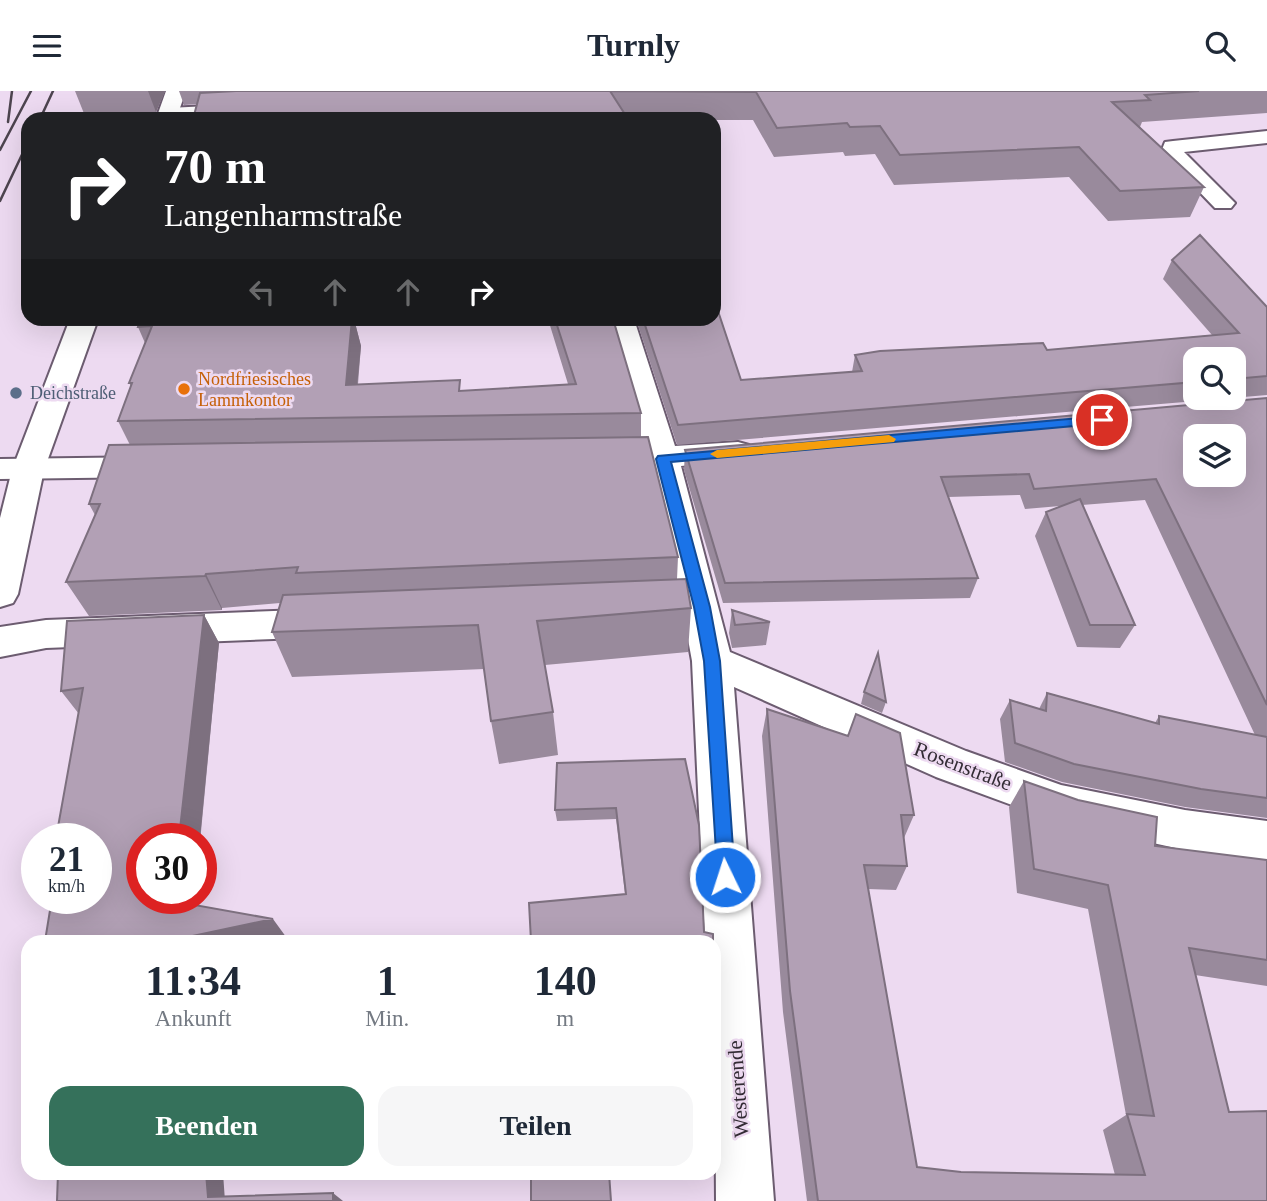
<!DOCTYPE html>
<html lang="de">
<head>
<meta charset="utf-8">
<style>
	:root { --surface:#fff; --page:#f6f6f7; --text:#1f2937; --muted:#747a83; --accent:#35715b }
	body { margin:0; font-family:"Times New Roman",serif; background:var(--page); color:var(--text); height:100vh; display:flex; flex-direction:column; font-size:26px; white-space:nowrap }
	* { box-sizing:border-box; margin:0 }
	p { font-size:23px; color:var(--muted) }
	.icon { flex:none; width:38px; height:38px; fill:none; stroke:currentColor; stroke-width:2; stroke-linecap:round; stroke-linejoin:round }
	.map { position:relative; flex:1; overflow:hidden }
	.panel { position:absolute; left:21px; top:844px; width:700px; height:245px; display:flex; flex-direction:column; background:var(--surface); border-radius:21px; box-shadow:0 7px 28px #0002 }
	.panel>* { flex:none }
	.top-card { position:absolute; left:21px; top:21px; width:700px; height:214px; border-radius:21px; box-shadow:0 7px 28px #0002; background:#202124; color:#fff; overflow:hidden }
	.tools { position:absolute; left:1183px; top:256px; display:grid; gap:14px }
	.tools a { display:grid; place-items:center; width:63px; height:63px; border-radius:14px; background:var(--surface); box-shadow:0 7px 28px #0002; font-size:35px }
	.speed { position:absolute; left:21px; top:732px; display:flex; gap:14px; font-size:35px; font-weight:700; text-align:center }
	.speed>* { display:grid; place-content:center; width:91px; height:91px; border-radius:50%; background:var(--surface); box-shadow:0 7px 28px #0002; line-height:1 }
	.speed small { font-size:18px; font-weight:400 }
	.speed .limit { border:10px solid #d22; background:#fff; color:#111 }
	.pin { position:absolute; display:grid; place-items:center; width:60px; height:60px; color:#fff; margin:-30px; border:4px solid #fff; border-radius:50%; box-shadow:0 2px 7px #0007 }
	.me { position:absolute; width:77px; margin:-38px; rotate:356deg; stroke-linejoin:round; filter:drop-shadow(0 0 5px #0008) }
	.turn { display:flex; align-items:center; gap:24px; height:147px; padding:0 28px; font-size:32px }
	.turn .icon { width:91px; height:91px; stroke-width:2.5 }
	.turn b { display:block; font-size:49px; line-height:60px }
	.lanes { display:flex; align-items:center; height:66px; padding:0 28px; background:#0003; justify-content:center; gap:35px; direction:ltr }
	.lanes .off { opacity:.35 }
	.eta { display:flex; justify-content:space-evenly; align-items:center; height:119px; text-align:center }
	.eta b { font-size:42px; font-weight:700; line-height:49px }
	.button { display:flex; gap:14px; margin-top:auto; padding:14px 28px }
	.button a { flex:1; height:80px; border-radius:21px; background:var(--accent); color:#fff; font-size:28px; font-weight:700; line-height:80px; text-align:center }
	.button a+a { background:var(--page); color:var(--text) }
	header { display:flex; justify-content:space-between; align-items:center; height:91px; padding:0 28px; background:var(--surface); font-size:32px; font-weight:700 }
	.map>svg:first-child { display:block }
</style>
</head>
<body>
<header><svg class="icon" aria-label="menu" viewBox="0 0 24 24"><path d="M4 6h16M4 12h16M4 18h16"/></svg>Turnly<svg class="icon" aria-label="search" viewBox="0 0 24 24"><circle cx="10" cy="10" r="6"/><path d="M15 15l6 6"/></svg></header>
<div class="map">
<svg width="1267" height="1110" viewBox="0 0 1267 1110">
	<rect width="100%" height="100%" fill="#eddaf1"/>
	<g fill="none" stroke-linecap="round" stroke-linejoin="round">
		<defs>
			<path id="minor" d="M247,13l7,2 3,4 -3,4 -89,5 -6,-5 10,-6z
				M1267,40v12l-83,9 51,51 -4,5h-16l-54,-56 4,-10 8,-1z
				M606,228h28l41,127 63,-4 11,3 5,7 -5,7 -68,7 49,186 236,99 95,34 124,25 82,11v40l-82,-11 -124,-27 -125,-46 -202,-90 40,514h-58l-2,-260h-9l-13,-280 -16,-87 -27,-107 -46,3 -11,-3 -5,-7 5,-7 52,-6z
				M154,366l11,3 5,7 -5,7 -11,3 -154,2v-20z
				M326,518l13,4 6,10 -6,10 -13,4 -280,11 -46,9v-30l46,-7z"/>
			<path id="major" d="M166,0h20l-10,28h-20z
				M70,228h28l-54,151 -26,124 -5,9 -13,4v-89l12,-48z"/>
		</defs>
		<!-- minor casing -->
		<use href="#minor" stroke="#6c5c70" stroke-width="4"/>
		<!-- major casing -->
		<use href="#major" stroke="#6c5c70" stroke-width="4"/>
		<!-- minor -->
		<use href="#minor" fill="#fff" fill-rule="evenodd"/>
		<!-- major -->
		<use href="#major" fill="#fff" fill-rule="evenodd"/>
		<!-- rail -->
		<path stroke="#4d444f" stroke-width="2.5" d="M40,28l13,-28
			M8,31l4,-31
			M0,59l31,-59
			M0,110l28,-59"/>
	</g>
	<!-- wall -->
	<path fill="#998a9c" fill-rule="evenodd" d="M75,0h90l-9,21 -71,4z
		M179,0h1088v22l-125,9 -2,5 64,60 -14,30 -82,4 -39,-44 -175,8 -19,-31 -30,2 -2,-4 -69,5 -21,-37h-39v-1h-521l4,-15 -13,1z
		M1172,169l95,47v88l-590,50 -41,-126h78l27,61 111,-8 3,-17 192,-5 165,-15 -49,-56zM1195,268h39v38h-39z
		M141,228h121v1l92,-1 7,27 -3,38 103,7 107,-7 -20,-65h65l28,94v24l37,120 -1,22 14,29 -3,44 -143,13 8,47 5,43 -59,9 -8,-43 -7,-52 -192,8 -20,-45 8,-29 -58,5v2l-133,6 -23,-34 29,-67 -6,-11 41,-59 -12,-24 13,-35 -2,-3 16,-40 -7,-16z
		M1267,307v420l-82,-11 -123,-25 -57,-20 -5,-43 10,-19 29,9 8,-16 108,30 4,-7 96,19 -110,-235 -63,5 53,120 -15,23 -43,-1 -42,-111 11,-24 14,-6 -35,3 -5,-14 -72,2 30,81 -8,20 -247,5 -39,-133 1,-20z
		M732,519l38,12 -4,23 -34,3 -3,-15z
		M204,524l15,28 -25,262 95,36 -193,-43 -17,-184 -18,-23z
		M864,601l22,10 -4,11 -21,-9z
		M767,618l81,27 66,79 -10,23 3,28 -11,24 -28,-1 49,278 44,5 154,3 -12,-45 23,-15 -38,-206 -71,-16 -8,-86 15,-26 131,65 112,14v126l-72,-11 34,137 38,89h-460l-24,-189 -21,-276z
		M685,668l19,173 -79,-38 -9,-75 -59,2 -2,-11z"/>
	<!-- shaded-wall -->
	<path fill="#7d707f" d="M148,0h17l-9,21z
		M242,228h20l-9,34 -12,-32z
		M352,228h2l7,27 -7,71 -8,-32z
		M206,483l16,34v2l-17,-34z
		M204,524l15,28 -19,195h-21z
		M172,807h22l-2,27 -20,-24z
		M273,828l16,22h-120z
		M206,1082h17l2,28 -17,-4z
		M333,1102l10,8h-10z"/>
	<!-- building -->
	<path fill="#b2a0b5" stroke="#7d707f" stroke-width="2" fill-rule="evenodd" d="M236,0h963l-54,4 5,5 -38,2 92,85 -84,4 -41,-44 -179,8 -20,-29 -30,1 -3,-4 -70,5 -21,-36 -146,-1 18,28h-435l7,-26z
		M1200,144l67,72v69l-33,3v-20h-39v23l-517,43 -35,-106h71v-20l27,81 121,-9 -7,-16 25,-4 163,-8 4,7 192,-17 -67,-73z
		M141,228h101l-1,2 38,-2h73l-6,66 114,-5 -1,11 117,-7 -21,-65h58l28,94 -523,8 14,-38h-3l23,-57 -14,1z
		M1267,307v307l-111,-226 -122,10 -5,-15 -88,3 37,101 -253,5 -40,-133zM1195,345h39v38h-39z
		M648,346l30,120 -382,16 2,-6 -92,7 -1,2 -139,6 34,-78h-11l20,-59z
		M1080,408l55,126h-45l-44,-113z
		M686,488l5,29 -154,13 16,91 -62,9 -13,-96 -206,7 11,-37z
		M732,519l38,12 -35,3z
		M204,524l-25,223h-37v60h30v3l101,18 -104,22h-124l7,-43h44v-60h-40l27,-150 -22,3 6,-70z
		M878,562l8,49 -22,-10z
		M1047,602l112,31v-8l108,21v61l-66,-9 -127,-25 -59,-21 -5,-43 36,11z
		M767,618l81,27 8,-22 44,19 14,82h-13l6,51 -43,-1 53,302 44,5 184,3 -18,-61 27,2 -46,-231 -74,-16 -10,-88 54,19 79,17 -2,29 112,14v100l-78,-12 40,164 38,-1v90h-449l-28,-210z
		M685,668l14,66 5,107 9,2v7h-182l-2,-38 97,-9 -10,-86 -61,2 2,-47z
		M58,1082h148l2,24 125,-4v8h-276z
		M552,1082h57l2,28h-80v-22l21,-3z"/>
	<!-- route -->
	<path fill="#1a73e8" stroke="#114b97" stroke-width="2" d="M1102,325l5,1v6l-436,39 39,145 10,54 15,216 -3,6 -7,3 -7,-3 -14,-222 -10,-54 -38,-148 2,-3z"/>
	<!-- slow -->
	<path fill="#f59e0b" d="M889,344l7,4 -2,3 -177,16 -7,-4 7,-4z"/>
	<!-- markers -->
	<circle fill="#e8710a" stroke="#eddaf1" stroke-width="2.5" cx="184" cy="298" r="7"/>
	<circle fill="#5c6f8a" stroke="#eddaf1" stroke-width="2.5" cx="16" cy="302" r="7"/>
	<g text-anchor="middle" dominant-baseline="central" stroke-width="5" stroke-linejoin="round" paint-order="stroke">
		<!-- far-food labels -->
		<g font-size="18" fill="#c56008" stroke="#eddaf1" text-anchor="start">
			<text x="198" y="288">Nordfriesisches<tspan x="198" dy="21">Lammkontor</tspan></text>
		</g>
		<!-- far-service labels -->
		<g font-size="18" fill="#4e5e75" stroke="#eddaf1" text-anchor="start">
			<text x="30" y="302">Deichstraße</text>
		</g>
		<!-- street labels -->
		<g font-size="21" fill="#332c35" stroke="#eddaf1">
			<text transform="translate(963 675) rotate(21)">Rosenstraße</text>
			<text transform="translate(738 998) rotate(-94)">Westerende</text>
		</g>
	</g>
</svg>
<div class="tools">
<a><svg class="icon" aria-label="search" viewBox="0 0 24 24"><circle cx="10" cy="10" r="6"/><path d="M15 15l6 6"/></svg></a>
<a><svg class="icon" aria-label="layers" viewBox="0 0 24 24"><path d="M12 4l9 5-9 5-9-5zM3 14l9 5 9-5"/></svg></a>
</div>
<div class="speed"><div>21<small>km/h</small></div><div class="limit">30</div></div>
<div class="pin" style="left:1102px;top:329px;background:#d93025"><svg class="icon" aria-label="arrive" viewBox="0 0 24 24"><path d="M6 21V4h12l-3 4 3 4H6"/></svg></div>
<svg class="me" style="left:725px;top:786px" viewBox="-20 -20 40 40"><circle r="17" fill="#1a73e8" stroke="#fff" stroke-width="3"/><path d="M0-11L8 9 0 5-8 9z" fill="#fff"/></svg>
<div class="top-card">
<div class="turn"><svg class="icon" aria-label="right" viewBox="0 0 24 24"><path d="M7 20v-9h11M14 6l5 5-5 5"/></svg><div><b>70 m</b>Langenharmstraße</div></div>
<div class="lanes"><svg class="icon off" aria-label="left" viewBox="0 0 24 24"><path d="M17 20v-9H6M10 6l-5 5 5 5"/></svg><svg class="icon off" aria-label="ahead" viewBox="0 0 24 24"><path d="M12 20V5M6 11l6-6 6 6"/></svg><svg class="icon off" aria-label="ahead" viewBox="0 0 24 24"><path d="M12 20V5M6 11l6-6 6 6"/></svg><svg class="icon" aria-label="right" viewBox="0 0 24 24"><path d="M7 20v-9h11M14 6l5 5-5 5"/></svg></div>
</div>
<section class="panel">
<div class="eta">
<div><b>11:34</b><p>Ankunft</p></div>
<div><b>1</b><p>Min.</p></div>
<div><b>140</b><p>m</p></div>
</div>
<div class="button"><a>Beenden</a><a>Teilen</a></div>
</section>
</div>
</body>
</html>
